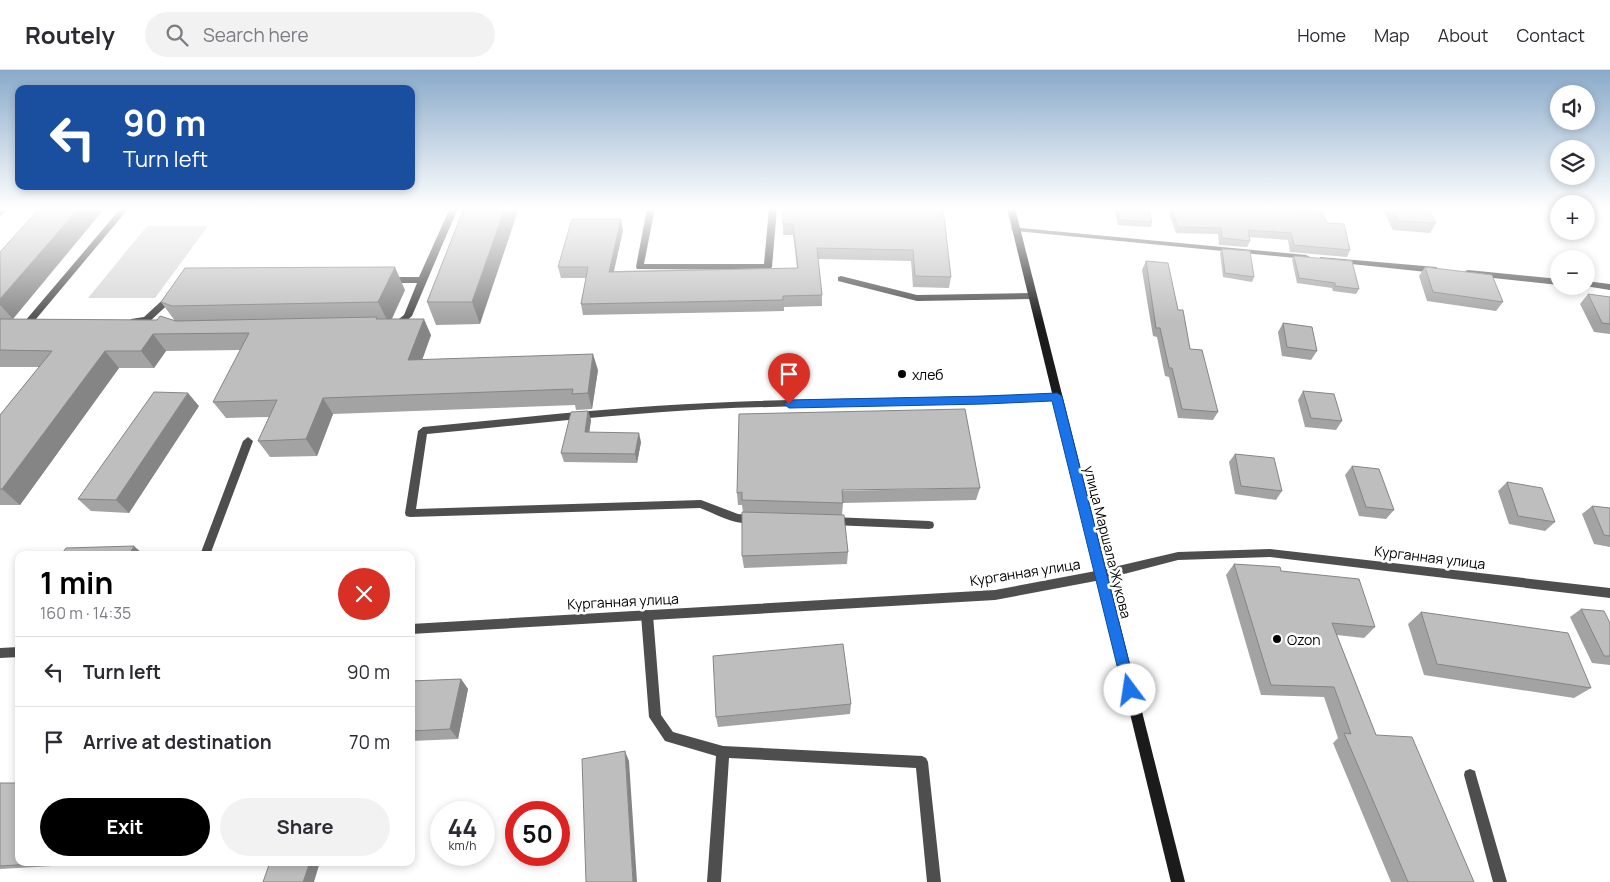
<!DOCTYPE html>
<html lang="en">
<head>
<meta charset="utf-8">
<style>
	:root { --surface:#fff; --page:#f2f2f3; --text:#2b2b33; --muted:#7c7c81; --line:#e1e1e2; --accent:#000 }
	body { margin:0; font-family:Manrope,sans-serif; background:var(--page); color:var(--text); height:100vh; display:flex; flex-direction:column; font-size:19px; white-space:nowrap }
	* { box-sizing:border-box; margin:0 }
	p { font-size:16px; color:var(--muted) }
	.icon { flex:none; width:28px; height:28px; fill:none; stroke:currentColor; stroke-width:2; stroke-linecap:round; stroke-linejoin:round }
	.map { position:relative; flex:1; overflow:hidden }
	.sheet { position:absolute; left:15px; top:481px; width:400px; height:315px; display:flex; flex-direction:column; background:var(--surface); border-radius:10px; box-shadow:0 2px 8px #0003 }
	.sheet>* { flex:none }
	.banner { position:absolute; left:15px; top:15px; width:400px; height:105px; border-radius:10px; box-shadow:0 2px 8px #0003; background:#1a4fa0; color:#fff; overflow:hidden }
	.tools { position:absolute; left:1550px; top:15px; display:grid; gap:10px }
	.tools a { display:grid; place-items:center; width:45px; height:45px; border-radius:50%; background:var(--surface); box-shadow:0 2px 8px #0003; font-size:25px }
	.speed { position:absolute; left:430px; top:731px; display:flex; gap:10px; font-size:25px; font-weight:700; text-align:center }
	.speed>* { display:grid; place-content:center; width:65px; height:65px; border-radius:50%; background:var(--surface); box-shadow:0 2px 8px #0003; line-height:1 }
	.speed small { font-size:12px; font-weight:400 }
	.speed .limit { border:8px solid #d22; background:#fff; color:#111 }
	.pin { position:absolute; display:grid; place-items:center; width:42px; height:42px; color:#fff; margin:-51px -21px; border-radius:50% 50% 50% 0; rotate:-45deg; box-shadow:0 0 5px #0007 }
	.pin .icon { rotate:45deg }
	.me { position:absolute; width:55px; margin:-28px; rotate:346deg; stroke-linejoin:round; filter:drop-shadow(0 0 4px #0008) }
	.turn { display:flex; align-items:center; gap:18px; height:105px; padding:0 25px; font-size:22px }
	.turn .icon { width:65px; height:65px; stroke-width:2.5 }
	.turn b { display:block; font-size:35px; line-height:42px }
	.round { display:grid; place-items:center; flex:none; width:52px; height:52px; border-radius:26px; background:var(--page) }
	.head { display:flex; align-items:center; justify-content:space-between; height:85px; padding:0 25px }
	h1 { font-size:30px; font-weight:700; line-height:38px; color:var(--accent) }
	.cta { display:flex; gap:10px; margin-top:auto; padding:10px 25px }
	.cta a { flex:1; height:58px; border-radius:30px; background:var(--accent); color:#fff; font-size:20px; font-weight:700; line-height:58px; text-align:center }
	.cta a+a { background:var(--page); color:var(--text) }
	ul { padding:0; list-style:none }
	li { display:flex; align-items:center; gap:15px; height:70px; padding:0 25px; border-top:1px solid var(--line) }
	li div { flex:1 }
	li b { display:block; font-size:19px }
	li em { font-style:normal }
	header { display:flex; align-items:center; gap:30px; box-sizing:border-box; height:70px; padding:0 25px; background:var(--surface); border-bottom:1px solid var(--line) }
	header strong { font-size:24px }
	nav { display:flex; gap:28px; margin-inline-start:auto; font-size:18px }
	.search { width:350px; height:45px; background:var(--page); display:flex; align-items:center; gap:12px; box-sizing:border-box; padding:0 18px; border-radius:28px; color:var(--muted); font-size:19px }
	.map>svg:first-child { display:block }
</style>
</head>
<body>
<header>
<strong>Routely</strong>
<div class="search"><svg class="icon" aria-label="search" viewBox="0 0 24 24"><circle cx="10" cy="10" r="6"/><path d="M15 15l6 6"/></svg>Search here</div>
<nav><a>Home</a><a>Map</a><a>About</a><a>Contact</a></nav>
</header>
<div class="map">
<svg width="1610" height="812" viewBox="0 0 1610 812">
	<rect width="100%" height="100%" fill="#fff"/>
	<!-- green -->
	<path fill="#d5d5d5" d="M147,156h61l-53,72h-67z"/>
	<g fill="none" stroke-linecap="round" stroke-linejoin="round">
		<!-- service -->
		<path fill="#4e4e4e" fill-rule="evenodd" d="M121,138h8l-98,117h-6l-1,-2 1,-2z
			M450,138h8l-46,108 -15,13h-6l-1,-2 1,-2 13,-10 13,-32h-29l-4,-3 4,-3h31z
			M647,138h8l-11,56h120l5,-56h8l-5,59 -4,3 -131,-1 -1,-2z
			M841,206l76,19 115,-2 4,3 -4,3 -115,2 -79,-20v-4z
			M172,223l3,1v4l-26,24 -18,1 -1,-2 1,-2 13,-2 25,-23z
			M1057,323l5,3 -5,3c-116,7 -232,5 -347,10 -95,5 -189,16 -283,25l-11,75 285,-9 37,14 21,2 1,3 -1,3c-19,6 -41,-7 -59,-14l-290,9 -4,-1 -1,-3 13,-82 5,-4c95,-9 191,-20 286,-24 116,-6 232,-4 348,-10z
			M248,367l5,4 -43,114h-10l43,-114z
			M832,447l97,4 4,1 1,3 -1,3 -4,1 -97,-4 -4,-1 -1,-3 1,-3z
			M647,540l4,1 2,4 8,100 12,17 50,14 199,10 4,2 2,4 13,120h-14l-11,-114 -187,-10 -8,124h-14l9,-126 -51,-15 -16,-24 -8,-102 2,-4z
			M1470,699l5,2 1,4 31,107h-14l-29,-107 1,-4z"/>
		<!-- minor -->
		<path fill="#4e4e4e" fill-rule="evenodd" d="M2,138h8l-10,8v-6z
			M1012,157l294,28 4,2 -4,2 -291,-28 -4,-2z
			M1320,187l116,10 4,3 -4,3 -113,-12h-3z
			M1468,200l91,9v6l-94,-10v-4z
			M1586,211l24,3v6l-25,-4h1z
			M1270,479l340,39v10l-340,-41 -92,3 -77,20 -106,20 -584,34v-10l584,-34 106,-20 77,-18z
			M19,577v10l-19,1v-10z"/>
		<!-- secondary -->
		<path fill="#1b1b1b" fill-rule="evenodd" d="M1007,138h8l170,674h-14z"/>
	</g>
	<!-- wall -->
	<path fill="#a3a3a3" d="M464,138l16,116 -44,1 -9,-23z
		M943,138l8,69 -2,11 -36,-1 -2,-26 -93,-2 4,36v11l-38,1v4l-201,4 -2,-11 5,-26h-25l-3,-11 65,-37 -9,41 183,-3 -4,-33h-10v-11z
		M1114,138h35l3,14 -1,5 -33,-2z
		M1171,138h108l48,15 23,27 -3,7 -57,-5 -2,-12 -39,-3 1,4 -3,6 -28,-2 -1,-11 -42,-1 -7,-20z
		M1382,138h46l8,15 -6,10 -37,-3z
		M1222,179l32,28 -2,5 -29,-5 -3,-24z
		M0,182l13,67h-8l170,2 -14,-19 244,-12 -13,29 39,16 -9,25 176,10 -6,39 -16,1 -1,-5 -242,9 -16,42 -47,1 -12,-16 11,-24 -43,1 -13,-16 28,-52 -75,1 -12,17h-35l-99,137h-20v-90l39,-48h-39z
		M1294,186l65,33 -3,5 -23,-3 -1,-3 -35,-5 -5,-23z
		M1146,191l32,49 12,39 28,63 -5,8 -35,-2 -9,-41 -4,-1 -8,-39 -4,-1 -11,-66z
		M1425,197l78,35 -7,9 -69,-10 -8,-25z
		M1588,224l22,3v37l-16,-2 -14,-28z
		M1283,253l34,28 -6,9 -29,-4 -4,-24z
		M1303,321l39,30 -6,9 -31,-3 -7,-27z
		M199,336l-70,107 -38,-2 -13,-12z
		M588,341l3,9 -2,12 52,10 -4,21 -73,-1 -3,-9z
		M1235,384l47,37 -6,9 -41,-6 -6,-32z
		M1352,396l42,44 -8,9 -27,-3 -14,-41z
		M1507,412l48,40 -10,9 -36,-7 -11,-33z
		M980,418l-4,12 -133,3 -1,12 6,37 -1,12 -103,4 -2,-12 1,-44 -1,-7h-4l-1,-12z
		M1592,436l18,2v39l-16,-3 -12,-30z
		M1234,494l47,7 94,56 -11,11 -27,-3 39,100 98,147h-83l-58,-139 5,-5 -14,-41 -63,-2 -35,-120z
		M1581,539l29,14v42l-18,-2 -22,-46z
		M1421,542l170,76 -17,10 -150,-23 -16,-51z
		M461,609l7,10 -10,50 -47,2v-60z
		M851,634l-1,10 -132,13 -2,-10z
		M0,713l19,79h104l-123,7z"/>
	<!-- shaded-wall -->
	<path fill="#858585" d="M79,138h26l-92,111 -13,-14v-6z
		M505,138h14l-39,116 -8,-22z
		M621,149l2,11 -12,53 -2,-11z
		M395,197l10,23 -16,34 -11,-22z
		M424,249l7,16 -15,42 -8,-17z
		M153,264l13,17 -12,17 -13,-17z
		M105,281l14,17 -99,137 -18,-16z
		M593,284l5,16 -6,39 -4,-16z
		M188,323l11,13 -70,107 -13,-13z
		M323,328l10,16 -16,42 -11,-17z
		M588,341l3,9 -3,21 -3,-9z
		M639,363l2,9 -4,21 -2,-9z
		M134,476l9,8v1h-14z
		M461,609l7,10 -10,50 -8,-10z
		M625,681l4,10 8,121h-4z
		M310,792h10l-6,20h-11z"/>
	<!-- building -->
	<path fill="#bebebe" stroke="#858585" d="M40,138h39l-79,91v-47z
		M464,138h41l-33,94h-45z
		M783,138h160l8,69 -36,-1 -2,-26 -96,-2 5,47 -39,1v4l-202,4 7,-37h-30l14,-48h49l-12,53 189,-4 -5,-44h-10z
		M1117,138h32l3,14 -33,-2z
		M1171,138h108l43,3 5,12 17,1 6,26 -56,-5 -3,-12 -43,-3 2,11 -28,-3 -1,-10 -43,-1z
		M1392,138h36l8,15 -38,-2z
		M1222,179l28,2 4,26 -29,-4z
		M1294,186l58,5 7,28 -24,-3v-3l-36,-5z
		M1146,191l22,2 10,47h5l7,39 12,1 16,62 -36,-3 -10,-41h-3l-9,-40h-4z
		M395,197l-17,35 -206,4 -11,-4 24,-34z
		M1425,197l67,8 11,27 -70,-10z
		M1588,224l22,3v27l-8,-1z
		M160,246l16,5 201,-4 -1,2h48l-16,41 185,-6 -5,39 -16,1 1,-5 -250,9 -17,41 -48,2 19,-41 -64,2 36,-69 -96,1 -12,17h-36l-103,138h-2v-74l52,-64 -52,-1v-31l157,1z
		M1283,253l29,4 5,24 -30,-4z
		M1303,321l31,3 8,27 -31,-3z
		M154,322l34,1 -72,107 -38,-1z
		M965,339l15,79 -138,2 1,13 -101,-3v-8l-5,1 2,-79z
		M588,341l-3,21 54,1 -4,21 -74,-1 10,-41z
		M1235,384l39,4 8,33 -41,-5z
		M1352,396l27,3 15,41 -28,-3z
		M1507,412l35,6 13,34 -37,-6z
		M1592,436l18,2v28l-6,-1z
		M742,442l102,3 4,37 -106,4z
		M134,476l-5,9h-68l5,-7z
		M1234,494l46,3 1,4 78,8 16,48 -43,-4 44,112 36,2 62,145h-66l-64,-149 7,1 -17,-47 -63,-2z
		M1581,539l23,2 6,12v33h-6z
		M1421,542l147,21 23,55 -154,-24z
		M843,574l8,60 -135,13 -3,-61z
		M461,609l-11,50 -39,2v-50z
		M625,681l8,131h-47l-4,-123z
		M0,713h19v79h47l-66,4z
		M270,792h40l-7,20h-40z"/>
	<!-- sky -->
	<linearGradient id="sky" x2="0" y2="1"><stop stop-color="#89aaca"/><stop offset="0.55" stop-color="#fff"/><stop offset="1" stop-color="#fff" stop-opacity="0"/></linearGradient>
	<rect width="1610" height="252" fill="url(#sky)"/>
	<!-- route -->
	<path fill="#1a73e8" stroke="#114b97" d="M1057,323l5,3 74,294 -2,5 -4,2 -5,-2 -2,-5 -71,-289 -67,3 -196,4 -5,-4 5,-4 196,-4z"/>
	<!-- markers -->
	<g fill="#000" stroke="#fff" stroke-width="2">
		<circle cx="902" cy="304" r="5"/>
		<circle cx="1277" cy="569" r="5"/>
	</g>
	<g text-anchor="middle" dominant-baseline="central" stroke-width="5" stroke-linejoin="round" paint-order="stroke">
		<!-- poi labels -->
		<g font-size="14" fill="#000" stroke="#fff" text-anchor="start">
			<text x="912" y="304">хлеб</text>
			<text x="1287" y="569">Ozon</text>
		</g>
		<!-- street labels -->
		<g font-size="14" fill="#000" stroke="#fff">
			<text transform="translate(1108 472) rotate(76)">улица Маршала Жукова</text>
			<text transform="translate(1430 487) rotate(7)">Курганная улица</text>
			<text transform="translate(1025 502) rotate(-9)">Курганная улица</text>
			<text transform="translate(623 531) rotate(-3)">Курганная улица</text>
		</g>
	</g>
</svg>
<div class="tools">
<a><svg class="icon" aria-label="sound" viewBox="0 0 24 24"><path d="M4 9h4l5-4v14l-5-4H4zM17 9q2 3 0 6"/></svg></a>
<a><svg class="icon" aria-label="layers" viewBox="0 0 24 24"><path d="M12 4l9 5-9 5-9-5zM3 14l9 5 9-5"/></svg></a>
<a>+</a>
<a>−</a>
</div>
<div class="speed"><div>44<small>km/h</small></div><div class="limit">50</div></div>
<div class="pin" style="left:789px;top:334px;background:#d93025"><svg class="icon" aria-label="arrive" viewBox="0 0 24 24"><path d="M6 21V4h12l-3 4 3 4H6"/></svg></div>
<svg class="me" style="left:1130px;top:620px" viewBox="-20 -20 40 40"><circle r="19" fill="#fff"/><path d="M0-13L10 11 0 6-10 11z" fill="#1a73e8"/></svg>
<div class="banner">
<div class="turn"><svg class="icon" aria-label="left" viewBox="0 0 24 24"><path d="M17 20v-9H6M10 6l-5 5 5 5"/></svg><div><b>90 m</b>Turn left</div></div>
</div>
<section class="sheet">
<div class="head"><div><h1>1 min</h1><p>160 m · 14:35</p></div><a class="round" style="background:#d93025;color:#fff"><svg class="icon" aria-label="close" viewBox="0 0 24 24"><path d="M6 6l12 12M18 6L6 18"/></svg></a></div>
<ul>
<li><svg class="icon" aria-label="left" viewBox="0 0 24 24"><path d="M17 20v-9H6M10 6l-5 5 5 5"/></svg><div><b>Turn left</b></div><em>90 m</em></li>
<li><svg class="icon" aria-label="arrive" viewBox="0 0 24 24"><path d="M6 21V4h12l-3 4 3 4H6"/></svg><div><b>Arrive at destination</b></div><em>70 m</em></li>
</ul>
<div class="cta"><a>Exit</a><a>Share</a></div>
</section>
</div>
</body>
</html>
